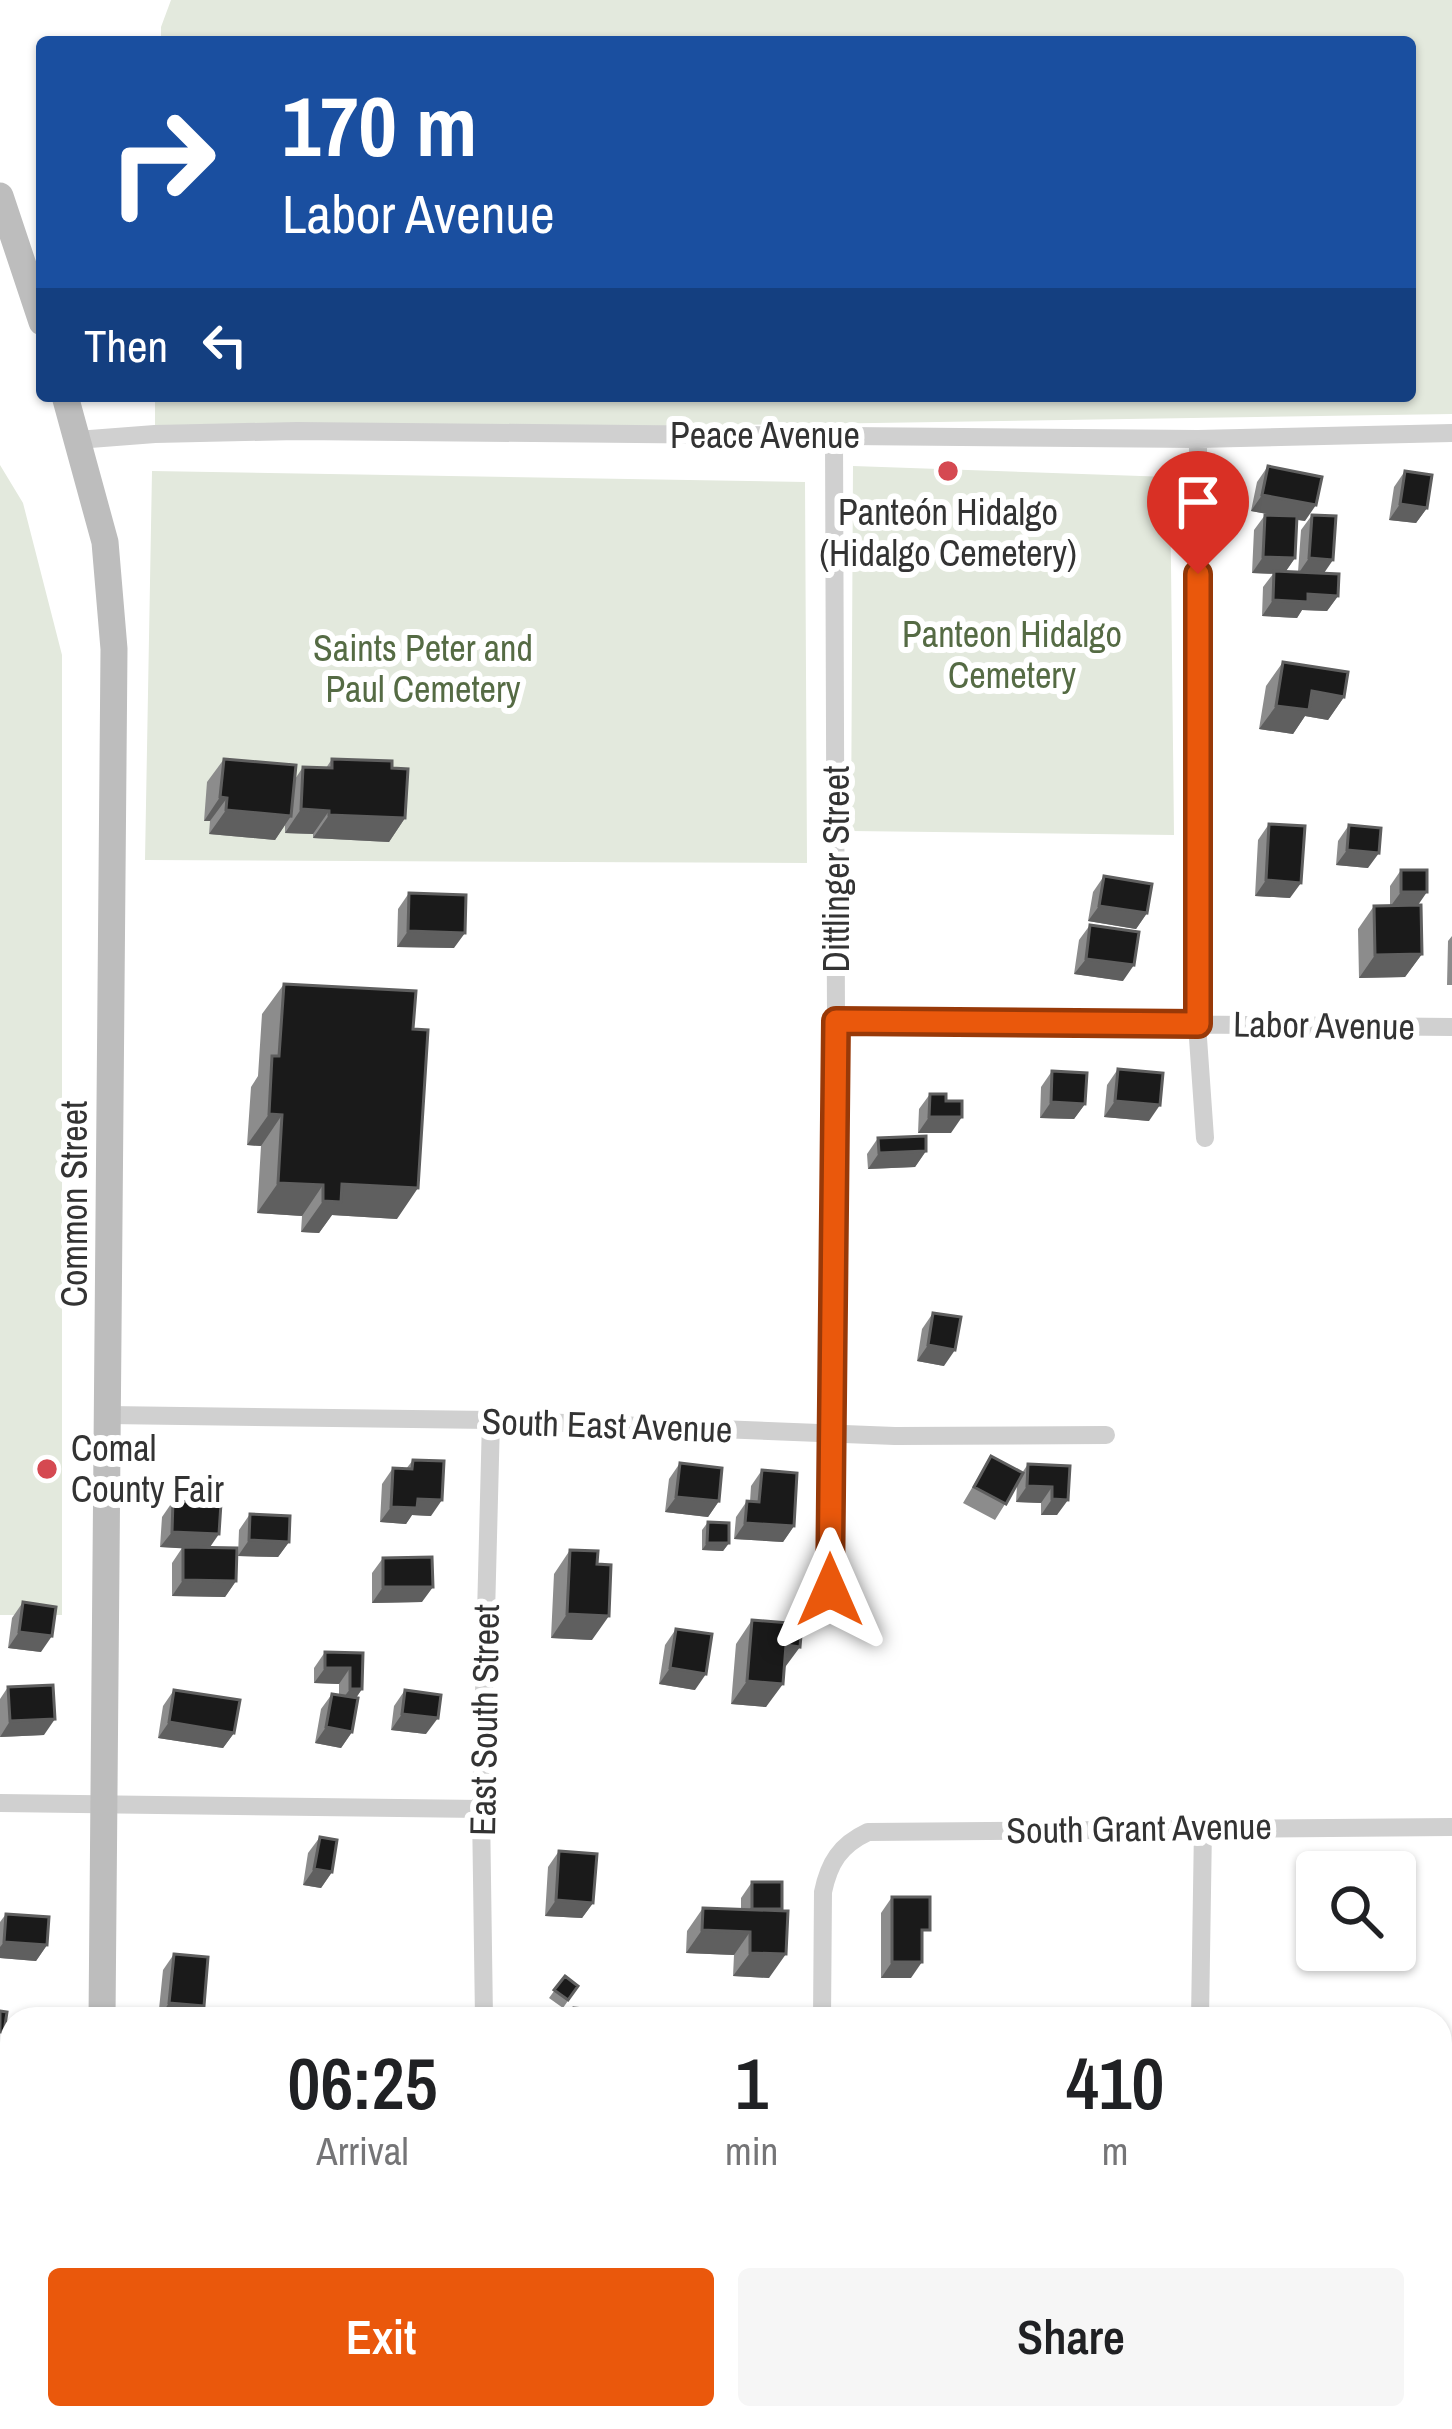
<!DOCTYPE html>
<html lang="en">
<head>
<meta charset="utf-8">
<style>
	:root { --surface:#fff; --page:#f6f6f6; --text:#202124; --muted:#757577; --accent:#ea580c }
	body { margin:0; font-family:"Archivo Narrow",sans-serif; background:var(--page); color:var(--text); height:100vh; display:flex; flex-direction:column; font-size:45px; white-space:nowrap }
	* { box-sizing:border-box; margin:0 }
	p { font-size:39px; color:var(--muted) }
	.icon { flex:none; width:66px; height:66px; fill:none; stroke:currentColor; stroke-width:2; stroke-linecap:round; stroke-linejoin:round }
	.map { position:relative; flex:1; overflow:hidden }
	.sheet { position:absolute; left:0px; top:2007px; width:1452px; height:423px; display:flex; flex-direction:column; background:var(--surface); border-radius:36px 36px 0 0; box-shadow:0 3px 9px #0004 }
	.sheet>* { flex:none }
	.guide { position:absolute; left:36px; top:36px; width:1380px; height:366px; border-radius:12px; box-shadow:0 3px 9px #0004; background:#1a4fa0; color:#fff; overflow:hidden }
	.tools { position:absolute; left:1296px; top:1851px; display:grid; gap:24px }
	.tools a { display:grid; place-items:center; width:120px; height:120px; border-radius:12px; background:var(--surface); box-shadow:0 3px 9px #0004; font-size:60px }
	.pin { position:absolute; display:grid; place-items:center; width:102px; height:102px; color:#fff; margin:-123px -51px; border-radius:50% 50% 50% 0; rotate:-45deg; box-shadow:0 0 12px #0007 }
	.pin .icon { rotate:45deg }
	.me { position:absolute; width:132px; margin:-66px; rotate:0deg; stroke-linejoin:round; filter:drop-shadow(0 0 9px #0008) }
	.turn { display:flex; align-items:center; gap:42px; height:252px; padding:0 48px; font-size:54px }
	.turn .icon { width:156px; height:156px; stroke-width:2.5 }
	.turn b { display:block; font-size:84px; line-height:102px }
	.then { display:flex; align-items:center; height:114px; padding:0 48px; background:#0003; gap:24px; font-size:45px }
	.eta { display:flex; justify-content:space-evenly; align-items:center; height:204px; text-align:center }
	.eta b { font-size:72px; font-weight:600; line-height:84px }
	.action { display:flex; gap:24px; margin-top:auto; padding:24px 48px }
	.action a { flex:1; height:138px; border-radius:12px; background:var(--accent); color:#fff; font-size:48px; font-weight:600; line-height:138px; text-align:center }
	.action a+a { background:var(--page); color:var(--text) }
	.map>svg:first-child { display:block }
</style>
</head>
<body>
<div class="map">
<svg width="1452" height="2429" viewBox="0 0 1452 2429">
	<rect width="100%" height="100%" fill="#fff"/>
	<!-- green -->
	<path fill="#e3e9dd" d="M171,0h1281v414l-1297,20v-38h1255v-354h-1249v-15z
		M0,465l23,38 39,152v960h-62z
		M853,466l317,11 4,358 -323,-4z
		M152,471l653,11 2,381 -662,-3z"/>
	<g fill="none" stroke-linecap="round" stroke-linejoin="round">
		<!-- minor -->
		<path stroke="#d0d0d0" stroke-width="18" d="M1198,439l-1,585 8,114
			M77,440l78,-6 142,-3 901,8 254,-6
			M836,1021l616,6
			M108,1415l383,5 404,16 211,-1
			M829,1590l7,-569 -2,-585
			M0,1803l481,6
			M484,2019l-3,-210 10,-389
			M822,2019l1,-127c6,-29 17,-47 45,-60l584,-5
			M1200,2019l3,-192
			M0,2187h12
			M1440,2201l12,-1
			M487,2418l1,11
			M819,2429v-11
			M1193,2429v-11"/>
		<!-- secondary -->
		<path stroke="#bdbdbd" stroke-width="27" d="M0,196l42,126
			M65,396l40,146 9,107 -12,1370
			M101,2418v11"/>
	</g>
	<!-- wall -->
	<path fill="#8c8c8c" d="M1268,466l37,55 -8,-1 -2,38 -10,14h13l3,-42 11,-15 12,59 14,22 -11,15 -25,-1 -5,8 -35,-2 1,-29 10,-13 -21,-1 2,-43 11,-15h9l-23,-4 6,-29z
		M1405,471l22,37 -11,15 -27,-3 5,-33z
		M1283,662l61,35 -16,23 -23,-4 -12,18 -34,-5 7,-43z
		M224,759l71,20 8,-12 23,1 6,-9 60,9 13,50 -16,24 -76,-4v-4l-28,-1v-8l-10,15 -66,-6 1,-13h-6l3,-39z
		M1269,824l21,74 -35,-2 3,-56z
		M1349,825l19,43 -32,-3 2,-24z
		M1401,870l17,35 4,49 -17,23 -46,1 -1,-49 16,-23 16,-1v-19z
		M1104,876l43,37 -11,16 -48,-8 5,-29z
		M409,893l45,55 -57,-1 1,-38z
		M1090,925l33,56 -49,-7 5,-34z
		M1452,936v49h-5l1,-44z
		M284,984l113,235 -65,-4 -13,18 -18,-1 1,-16 -45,-3 4,-67 -14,-1 4,-58 7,-11 4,-62z
		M1118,1069l31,52 -45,-4 3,-32z
		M1052,1071l33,33 -11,15 -34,-1 1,-31z
		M930,1094l16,7 5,32h-33l1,-24z
		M878,1138l48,13 -11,16 -47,2 -1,-15z
		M933,1313l11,53 -27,-5 5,-32z
		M991,1456l31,17 6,-9 42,2 -13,49h-16v-12l-25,-1 1,-17 -22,35 -32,-17z
		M413,1460l18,56 -19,-1 -6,9 -26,-2 2,-38 11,-16 13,1z
		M680,1463l39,38 -11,16 -43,-5 4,-33z
		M762,1470l32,56 -11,16 -49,-3 2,-22 11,-16 3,1 1,-16z
		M173,1501l63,80 -11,16 -53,-1v-33l10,-15 -22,-1 2,-30z
		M250,1514l39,28 -11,15 -40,-1 1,-26z
		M708,1522l21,21 -6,8 -21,-1v-20z
		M570,1550l22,90 -41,-2 3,-64z
		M383,1558l39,44 -50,1v-30z
		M23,1602l18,50 -33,-4 4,-30z
		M752,1620l32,49 -18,38 -35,-3 5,-60z
		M676,1629l19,61 -36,-6 6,-39z
		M325,1652l38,1 -1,36 -6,9 -4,34 -11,16 -26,-5 6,-34 11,-15 7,1v-11l-25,-1v-15z
		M8,1687l36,48 -44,2v-38z
		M174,1690l60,43 -11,15 -65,-10 5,-32z
		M405,1690l21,44 -35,-4 3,-24z
		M320,1837l12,35 -11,16 -18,-3 5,-32z
		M559,1851l34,52 -11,15 -37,-2 3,-49z
		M752,1882l29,29 -12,67 -36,-2 1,-21 -48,-2 1,-22 16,-23 38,1v-11z
		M892,1897l19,81h-30v-65z
		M6,1914l41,31 -11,16 -36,-3v-36z
		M174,1954l21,65h-37l5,-49z
		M565,1976l13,10 -15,22 -14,-10z
		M8,2049l4,69h-12v-58z
		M546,2418h57l-3,11h-56z
		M1075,2418h43l-1,9 -1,2h-43z
		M1421,2418h19l11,11h-32z"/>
	<!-- shaded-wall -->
	<path fill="#5f5f5f" d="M1262,495l54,10 -11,16 -54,-10z
		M1400,504l27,4 -11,15 -27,-3z
		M1263,557l32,1 -11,16 -32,-1z
		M1309,558l24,2 -11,16 -24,-2z
		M1308,594l30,2 -11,15 -25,-1 -5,8 -35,-2 11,-16z
		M1312,691l32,6 -16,23 -23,-4 -12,18 -34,-5 17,-23z
		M220,797l7,1 -17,23h-6z
		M301,809l28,2 -16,23 -28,-1z
		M226,810l65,6 -16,24 -66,-6z
		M329,815l76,3 -16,24 -76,-4z
		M1347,850l32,3 -11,15 -32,-3z
		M1266,880l35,3 -11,15 -35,-2z
		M1401,892h26l-11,16 -26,-1z
		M1099,906l48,7 -11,16 -48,-8z
		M408,931l57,2 -11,15 -57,-1z
		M1422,954l-17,23 -46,1 16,-23z
		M1086,959l48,6 -11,16 -49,-7z
		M1115,1101l45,4 -11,16 -45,-4z
		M1051,1102l34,2 -11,15 -34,-1z
		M269,1114l13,1 -21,31 -14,-1z
		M929,1117h33l-11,16h-33z
		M926,1151l-11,16 -47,2 11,-16z
		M278,1183l45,2 -21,31 -45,-3z
		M342,1184l76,4 -21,31 -65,-4 -13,18 -18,-1 22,-31z
		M928,1345l27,5 -11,16 -27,-5z
		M1027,1486l25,1 -11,16 -25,-1z
		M676,1497l43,4 -11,16 -43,-5z
		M418,1499l24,1 -11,16 -19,-1 -6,9 -26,-2 11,-15z
		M1052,1499l16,1 -11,15h-16z
		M745,1523l49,3 -11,16 -49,-3z
		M172,1532l47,2 -11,16 -48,-3z
		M249,1540l40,2 -11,15 -40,-1z
		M707,1543h22l-6,8 -21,-1z
		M183,1580l53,1 -11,16 -53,-1z
		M383,1587h50l-11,15 -50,1z
		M567,1614l42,2 -17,24 -41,-2z
		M19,1632l33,4 -11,16 -33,-4z
		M786,1645l14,2 -17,23z
		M325,1668h25l-11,16 -25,-1z
		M670,1668l36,6 -11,16 -36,-6z
		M747,1681l36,3 -17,23 -35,-3z
		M350,1689h12l-11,16h-13z
		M402,1714l36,4 -12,16 -35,-4z
		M55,1719l-11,16 -44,2 10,-16z
		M169,1722l65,11 -11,15 -65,-10z
		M326,1727l26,5 -11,16 -26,-5z
		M314,1869l18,3 -11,16 -18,-3z
		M556,1900l37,3 -11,15 -37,-2z
		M702,1930l48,2 -16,23 -48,-2z
		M4,1942l43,3 -11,16 -36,-3v-11z
		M750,1953l36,1 -17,24 -36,-2z
		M892,1962h30l-11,16h-30z
		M169,2003l35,3 -9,13h-37z
		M4,2102h8v16h-12v-11z
		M3,2276l9,1v16l-12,-1v-11z
		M0,2355l12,2v17l-12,-2z
		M0,2403l12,1v14h31l-3,5 -40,-3z
		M172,2418h31l-8,11 -30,-1z
		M384,2418h45l-3,5z
		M553,2418l48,10 -55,1z
		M721,2418h32l11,1 -7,10h-44z
		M1082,2425l35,2 -1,2h-36z"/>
	<!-- building -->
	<path fill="#1a1a1a" stroke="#5f5f5f" stroke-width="3" d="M1268,466l54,11 -6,28 -54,-10z
		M1405,471l27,4 -5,33 -27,-4z
		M1265,515l32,1 -2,42 -32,-1z
		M1312,515l24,1 -3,44 -24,-2z
		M1274,571l65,3 -1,22 -30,-2v8l-35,-2z
		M1283,662l65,10 -4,25 -32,-6 -3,19 -33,-4z
		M224,759l72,6 -5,51 -65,-6 1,-12 -7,-1z
		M332,759l60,2v7l16,1 -3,49 -76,-3v-4l-28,-2 2,-42 29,1z
		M1269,824l36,2 -4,57 -35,-3z
		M1349,825l32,3 -2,25 -32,-3z
		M1401,870h26v22h-26z
		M1104,876l48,8 -5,29 -48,-7z
		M409,893l57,2 -1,38 -57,-2z
		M1421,905l1,49 -47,1 -1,-49z
		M1090,925l49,7 -5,33 -48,-6z
		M284,984l132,7 -3,38 15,1 -10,158 -76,-4 -1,18 -18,-1v-16l-45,-2 4,-68 -13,-1 3,-58h7z
		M1118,1069l45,4 -3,32 -45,-4z
		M1052,1071l35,2 -2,31 -34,-2z
		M930,1094h16v7h16v16h-33z
		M926,1136v15l-47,2 -1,-15z
		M933,1313l28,4 -6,33 -27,-5z
		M991,1456l32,17 -17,31 -32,-17z
		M413,1460l31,1 -2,39 -24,-1 -1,9 -26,-1 2,-39 19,1z
		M680,1463l42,5 -3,33 -43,-4z
		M1028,1464l42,2 -2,34 -16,-1v-12l-25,-1z
		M762,1470l35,3 -3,53 -49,-3 2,-22 12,1z
		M173,1501l48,2 -2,31 -47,-2z
		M250,1514l40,2 -1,26 -40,-2z
		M708,1522l21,1v20h-22z
		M183,1547l54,1 -1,33 -53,-1z
		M570,1550l28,1 -1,13 14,1 -2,51 -42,-2z
		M432,1557l1,30h-50v-29z
		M23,1602l33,5 -4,29 -33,-4z
		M752,1620l50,4 -2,23 -14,-2 -3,39 -36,-3z
		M676,1629l36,5 -6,40 -36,-6z
		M325,1652l38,1 -1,36h-12v-21h-25z
		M53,1685l2,34 -45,2 -2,-34z
		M174,1690l66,10 -6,33 -65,-11z
		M405,1690l36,5 -3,23 -36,-4z
		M332,1694l26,4 -6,34 -26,-5z
		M320,1837l17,3 -5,32 -18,-3z
		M559,1851l38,3 -4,49 -37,-3z
		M752,1882h30v27h-30z
		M892,1897h38v33h-8v32h-30z
		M703,1908l85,3 -2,43 -36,-1v-21l-48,-2z
		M6,1914l43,3 -2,28 -43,-3z
		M174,1954l34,3 -4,49 -35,-3z
		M565,1976l13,10 -10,14 -14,-10z
		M574,2008l64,6 -1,5h-64z
		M0,2011l7,1 -3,20h-4z
		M8,2049h4v53h-8z
		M0,2233l12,1v43l-9,-1 1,-7 -4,-1z
		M3,2312l9,1v44l-12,-2z
		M0,2377l12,1v26l-12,-1z
		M1440,2405h10l1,24h-21v-11h10z
		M556,2418h47l-2,10z
		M1083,2418h35l-1,9 -35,-2z
		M1128,2418l26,2 -1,9h-26z"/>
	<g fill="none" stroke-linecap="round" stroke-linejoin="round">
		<defs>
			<path id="route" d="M830,1590l6,-569 362,3v-450"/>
		</defs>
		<!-- route casing -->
		<use href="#route" stroke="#983908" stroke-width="30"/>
		<!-- route -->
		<use href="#route" stroke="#ea580c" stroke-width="21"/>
	</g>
	<!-- markers -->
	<g fill="#d54951" stroke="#fff" stroke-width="4.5">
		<circle cx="948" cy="471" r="12"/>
		<circle cx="47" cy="1469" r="12"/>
	</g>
	<g text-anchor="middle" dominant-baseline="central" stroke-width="12" stroke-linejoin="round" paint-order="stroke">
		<!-- street labels -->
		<g font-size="36" fill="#333" stroke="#fff">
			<text x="765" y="435">Peace Avenue</text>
			<text transform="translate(836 869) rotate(-90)">Dittlinger Street</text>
			<text transform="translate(1324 1025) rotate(1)">Labor Avenue</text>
			<text transform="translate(74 1204) rotate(-90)">Common Street</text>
			<text transform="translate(607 1425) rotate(2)">South East Avenue</text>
			<text transform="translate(484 1720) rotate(-89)">East South Street</text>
			<text transform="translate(1139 1828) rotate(-1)">South Grant Avenue</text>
		</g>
		<!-- poi labels -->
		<g font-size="36" fill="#333" stroke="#fff">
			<text x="948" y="512">Panteón Hidalgo<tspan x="948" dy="41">(Hidalgo Cemetery)</tspan></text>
			<text x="71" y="1448" text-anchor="start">Comal<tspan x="71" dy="41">County Fair</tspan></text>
		</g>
		<!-- park labels -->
		<g font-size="36" fill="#556b44" stroke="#fff">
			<text x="1012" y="634">Panteon Hidalgo<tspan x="1012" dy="41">Cemetery</tspan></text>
			<text x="423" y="648">Saints Peter and<tspan x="423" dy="41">Paul Cemetery</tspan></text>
		</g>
	</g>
</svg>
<div class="tools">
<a><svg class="icon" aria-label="search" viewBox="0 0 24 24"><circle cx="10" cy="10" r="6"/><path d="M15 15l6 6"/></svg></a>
</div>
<div class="pin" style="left:1198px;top:574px;background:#d93025"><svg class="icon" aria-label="arrive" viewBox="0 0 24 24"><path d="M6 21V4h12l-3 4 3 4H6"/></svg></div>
<svg class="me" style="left:830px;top:1590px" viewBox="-20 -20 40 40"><path d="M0-17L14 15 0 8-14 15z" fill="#ea580c" stroke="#fff" stroke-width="4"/></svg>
<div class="guide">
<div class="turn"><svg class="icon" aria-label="right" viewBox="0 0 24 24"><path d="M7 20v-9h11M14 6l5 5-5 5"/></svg><div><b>170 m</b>Labor Avenue</div></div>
<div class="then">Then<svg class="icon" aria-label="left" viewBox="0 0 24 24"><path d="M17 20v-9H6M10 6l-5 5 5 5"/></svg></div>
</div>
<section class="sheet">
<div class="eta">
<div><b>06:25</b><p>Arrival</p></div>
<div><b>1</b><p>min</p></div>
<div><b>410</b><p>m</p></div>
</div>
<div class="action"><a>Exit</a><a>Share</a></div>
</section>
</div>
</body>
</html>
